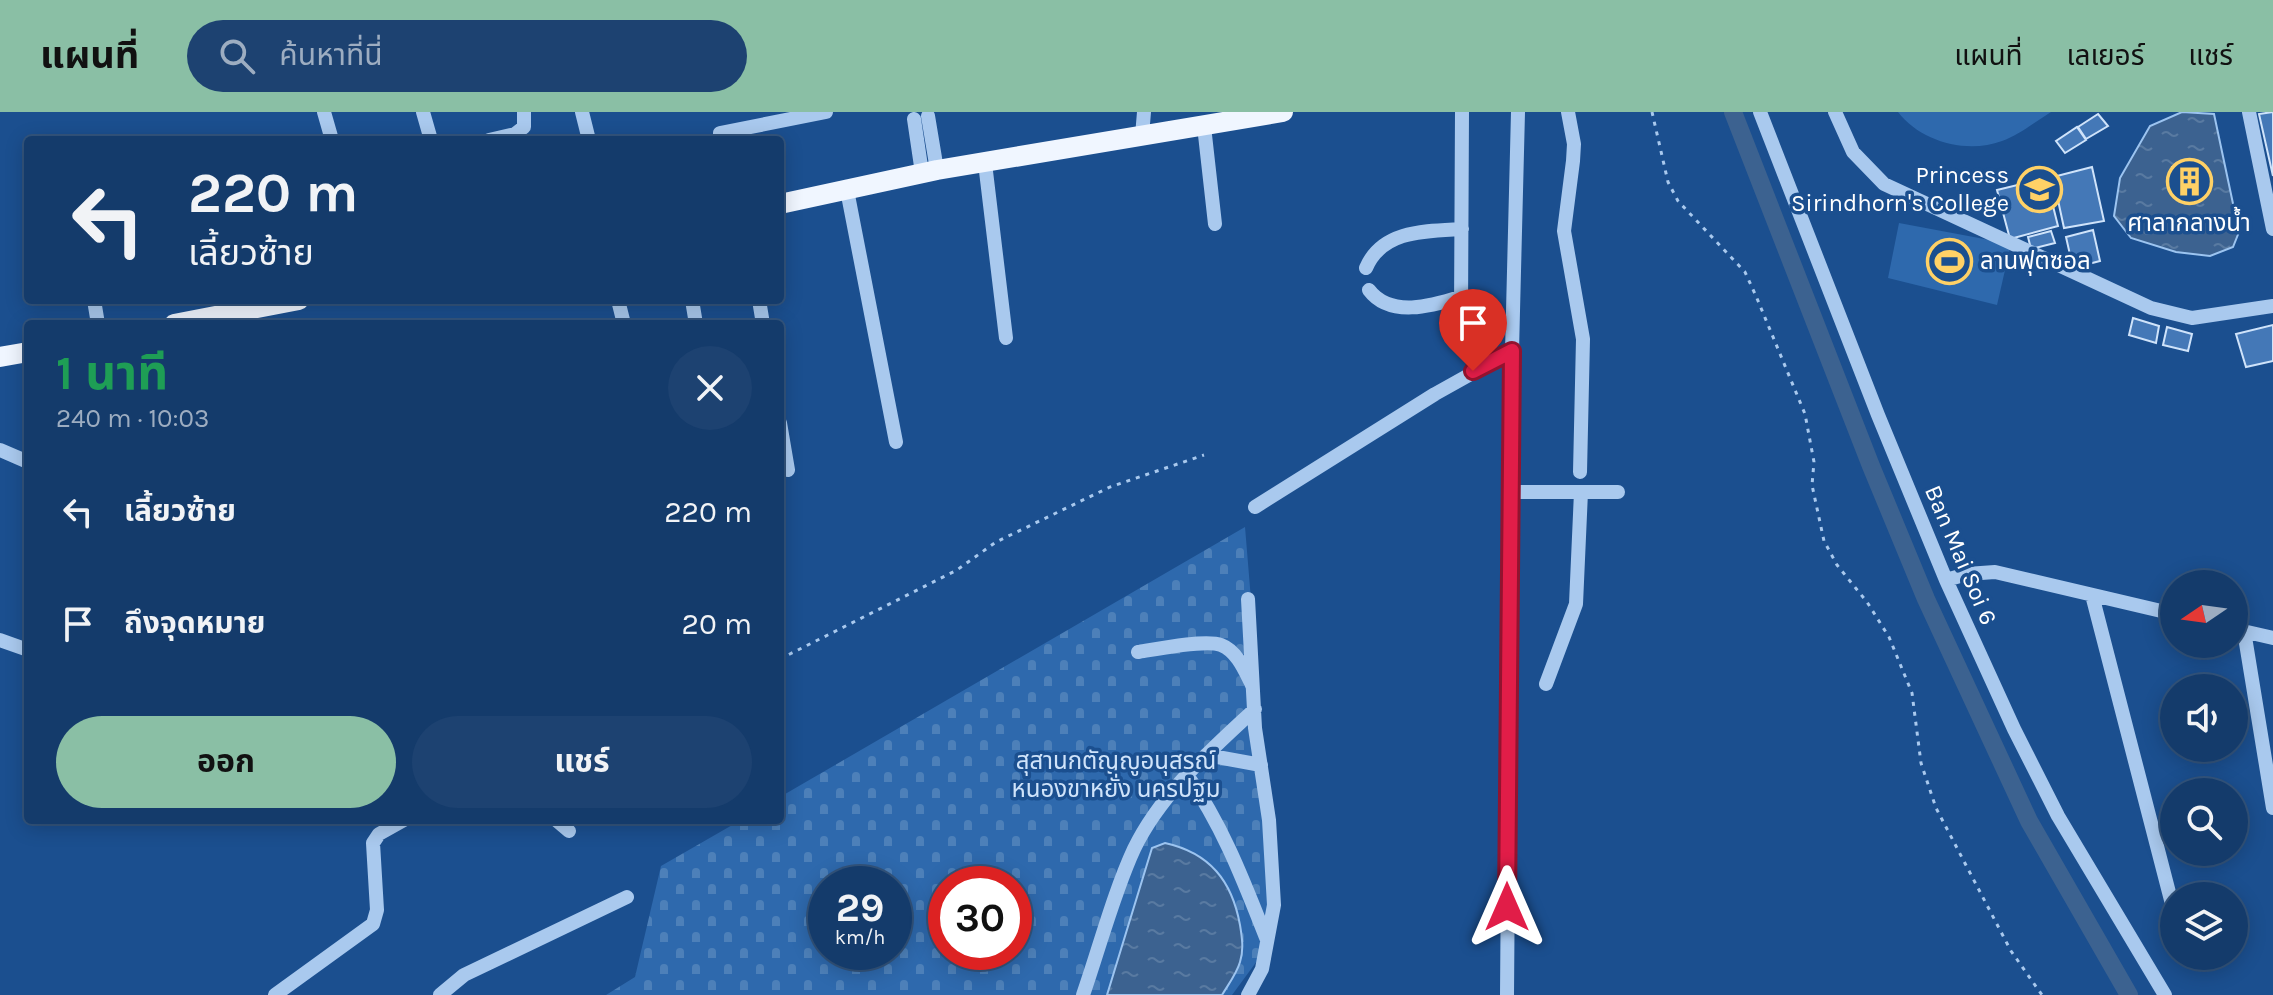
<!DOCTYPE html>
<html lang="th">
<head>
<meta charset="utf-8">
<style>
	:root { --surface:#143b6b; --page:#1d4271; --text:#f1f3f6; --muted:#9dadc1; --line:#33557e; --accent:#8abfa5 }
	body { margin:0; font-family:Karla,"Noto Sans Thai",sans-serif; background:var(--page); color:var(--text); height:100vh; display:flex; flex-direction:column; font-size:30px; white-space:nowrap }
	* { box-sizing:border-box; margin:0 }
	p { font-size:26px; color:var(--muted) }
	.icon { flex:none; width:44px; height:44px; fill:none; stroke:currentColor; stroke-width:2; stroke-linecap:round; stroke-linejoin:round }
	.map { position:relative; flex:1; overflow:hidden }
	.details { position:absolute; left:24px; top:208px; width:760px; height:504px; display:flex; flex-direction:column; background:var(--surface); border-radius:8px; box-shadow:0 4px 20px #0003,0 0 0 2px var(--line) }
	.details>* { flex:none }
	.hud { position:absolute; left:24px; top:24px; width:760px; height:168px; border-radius:8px; box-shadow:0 4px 20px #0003,0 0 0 2px var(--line); background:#143b6b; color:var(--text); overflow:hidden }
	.needle { width:52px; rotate:257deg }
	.tools { position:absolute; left:2160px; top:458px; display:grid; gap:16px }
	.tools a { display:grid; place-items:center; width:88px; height:88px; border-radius:50%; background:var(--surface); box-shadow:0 4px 20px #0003,0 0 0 2px var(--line); font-size:40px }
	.speed { position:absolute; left:808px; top:754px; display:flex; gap:16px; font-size:40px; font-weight:700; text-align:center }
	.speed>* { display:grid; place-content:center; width:104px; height:104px; border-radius:50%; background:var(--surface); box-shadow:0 4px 20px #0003,0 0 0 2px var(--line); line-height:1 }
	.speed small { font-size:20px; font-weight:400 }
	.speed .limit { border:12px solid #d22; background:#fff; color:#111 }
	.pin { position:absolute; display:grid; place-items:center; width:68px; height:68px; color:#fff; margin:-82px -34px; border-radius:50% 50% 50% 0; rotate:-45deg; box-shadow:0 0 8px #0007 }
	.pin .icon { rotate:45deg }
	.me { position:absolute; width:88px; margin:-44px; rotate:0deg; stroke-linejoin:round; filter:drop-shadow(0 0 6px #0008) }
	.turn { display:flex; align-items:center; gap:28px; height:168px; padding:0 32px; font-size:36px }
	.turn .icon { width:104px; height:104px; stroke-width:2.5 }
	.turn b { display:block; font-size:56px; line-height:68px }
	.round { display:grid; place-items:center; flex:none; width:84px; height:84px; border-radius:42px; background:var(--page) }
	.overview { display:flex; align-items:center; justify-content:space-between; height:136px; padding:0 32px }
	h1 { font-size:48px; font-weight:700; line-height:60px; color:#1e9e55 }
	.button { display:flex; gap:16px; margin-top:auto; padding:16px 32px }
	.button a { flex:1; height:92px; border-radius:48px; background:var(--accent); color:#111; font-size:32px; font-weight:700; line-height:92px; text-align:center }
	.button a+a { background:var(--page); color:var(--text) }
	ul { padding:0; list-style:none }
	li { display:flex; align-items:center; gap:24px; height:112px; padding:0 32px }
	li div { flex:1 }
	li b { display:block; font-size:30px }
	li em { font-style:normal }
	header { display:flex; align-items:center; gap:48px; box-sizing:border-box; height:112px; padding:0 40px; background:var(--accent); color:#111 }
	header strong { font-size:38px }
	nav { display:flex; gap:44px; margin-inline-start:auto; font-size:28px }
	.search { width:560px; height:72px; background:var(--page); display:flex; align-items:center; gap:20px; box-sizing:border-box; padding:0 28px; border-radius:44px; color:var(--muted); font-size:30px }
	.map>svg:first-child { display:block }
</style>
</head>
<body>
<header>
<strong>แผนที่</strong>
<div class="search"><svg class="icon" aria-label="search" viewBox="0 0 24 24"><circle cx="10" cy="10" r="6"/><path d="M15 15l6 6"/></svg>ค้นหาที่นี่</div>
<nav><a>แผนที่</a><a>เลเยอร์</a><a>แชร์</a></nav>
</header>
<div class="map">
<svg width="2273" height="883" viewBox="0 0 2273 883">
	<defs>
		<pattern id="cemetery-stones" width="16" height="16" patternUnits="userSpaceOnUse" patternTransform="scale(2)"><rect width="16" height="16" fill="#2e69ad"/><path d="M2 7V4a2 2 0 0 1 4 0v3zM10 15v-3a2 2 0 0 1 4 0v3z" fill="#4d80b9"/></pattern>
		<pattern id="water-ripples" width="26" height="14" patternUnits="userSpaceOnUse" patternTransform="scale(2)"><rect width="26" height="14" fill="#3c6290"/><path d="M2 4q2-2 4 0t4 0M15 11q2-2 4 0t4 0" fill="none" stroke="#597aa1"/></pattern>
	</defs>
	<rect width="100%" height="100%" fill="#1b4f8f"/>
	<!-- cemetery -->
	<path fill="url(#cemetery-stones)" fill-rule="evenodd" d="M1245,415l25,304v77l-13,53 -25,34h-626l29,-18 26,-111 80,-46h39v-23zM826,772h68v68h-68zM946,772h68v68h-68z"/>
	<!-- pitch -->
	<path fill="#2e69ad" d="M1898,0h153c-16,10 -32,23 -49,29 -35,13 -81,1 -104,-29z
		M1899,111l112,21 -14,61 -109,-27z"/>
	<!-- water -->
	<path fill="url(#water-ripples)" stroke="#9cc4f0" stroke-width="2" d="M2182,0l32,2 25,118 -6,15 -23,9 -34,-4 -45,-14 -17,-22 6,-38 30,-52z
		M1165,731c45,10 67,38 75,82 2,12 4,25 0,37 -3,11 -12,23 -18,33h-115l45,-147z"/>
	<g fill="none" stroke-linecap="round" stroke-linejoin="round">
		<!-- canal -->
		<path stroke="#3c6290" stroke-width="18" d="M1733,0l138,354 55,133 103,222 100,174"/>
	</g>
	<!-- building -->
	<path fill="#4478b7" stroke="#cfe3fa" stroke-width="2" d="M2273,0v64l-14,-62z
		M2098,2l10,12 -22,13 -8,-12z
		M2077,15l9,13 -21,13 -9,-12z
		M2198,50l7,33 -26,6 -7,-34z
		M2092,55l12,54 -40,7 -11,-51z
		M2046,66l12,48 -48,13 -13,-49z
		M2093,118l7,31 -27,7 -7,-31z
		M2051,119l4,12 -24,6 -3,-12z
		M2133,206l26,8 -3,17 -27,-8z
		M2273,213v36l-27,6 -10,-33z
		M2167,215l25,7 -4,17 -25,-6z"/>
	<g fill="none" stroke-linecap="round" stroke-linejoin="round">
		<!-- path -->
		<path stroke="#a9c9ee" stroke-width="3" stroke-dasharray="4 6" stroke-linecap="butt" d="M1652,0l16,70 10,19 67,71 11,24 49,118 9,48 -2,23 12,56 13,24 30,37 22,35 23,56 9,70 15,45 75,143 31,44
			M780,547l177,-89 39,-28 114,-55 94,-32"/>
		<!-- minor -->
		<path stroke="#a9c9ee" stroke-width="14" d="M324,0l8,28
			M423,0l8,28
			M582,0l7,28
			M1568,0l6,32 -1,17 -9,70 19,108 -3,133
			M1760,0l118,303 68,165 68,149 44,87 107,179
			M1835,0l18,40 31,32 267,124 41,10 81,-12
			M2249,0l24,117
			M928,4l9,54
			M914,7l8,54
			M1204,14l11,98
			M720,21l106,-21
			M1142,24l2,-24
			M489,28l26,-6 9,-7v-15
			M985,51l21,175
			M847,78l49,252
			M1366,156c16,-38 60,-37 96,-39
			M1369,178c21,28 63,16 91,7
			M94,188l4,24
			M618,188l6,24
			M692,188l4,24
			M759,188l4,24
			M1461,201l1,-201
			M780,311l8,47
			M0,338l28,12
			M1510,380h108
			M1255,395l180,-113 77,-43
			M1946,468l21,-6 28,-2 179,42
			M2092,483l80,309
			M1248,487l7,129 14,92 5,85 -12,64 -14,26
			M2234,517l39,9
			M2244,519l29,177
			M0,528l28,10
			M1138,540c18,-3 68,-13 83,-7 16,6 24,26 31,40
			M1546,572l30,-80 5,-112
			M1206,643l55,10
			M1187,663c36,51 57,107 80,165
			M556,708l13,11
			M275,883l98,-71 4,-14 -4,-67 6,-9 25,-14
			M440,883l24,-20 163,-78
			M1083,883c16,-46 31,-103 51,-146 27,-56 77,-99 121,-140
			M1507,883l5,-644 6,-239"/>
		<!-- major -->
		<path stroke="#f0f6ff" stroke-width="20" d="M780,92l157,-34 346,-58
			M174,212l125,-24
			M0,245l28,-5"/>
	</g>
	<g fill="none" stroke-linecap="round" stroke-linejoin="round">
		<defs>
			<path id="route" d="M1473,259l39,-20 -5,556"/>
		</defs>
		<!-- route casing -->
		<use href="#route" stroke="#92132f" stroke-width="20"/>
		<!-- route -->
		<use href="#route" stroke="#e11d48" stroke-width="14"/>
	</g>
	<!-- icons -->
	<defs>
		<symbol id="building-ring" viewBox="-11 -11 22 22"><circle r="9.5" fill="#1b4f8f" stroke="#ffd166" stroke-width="1.5"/><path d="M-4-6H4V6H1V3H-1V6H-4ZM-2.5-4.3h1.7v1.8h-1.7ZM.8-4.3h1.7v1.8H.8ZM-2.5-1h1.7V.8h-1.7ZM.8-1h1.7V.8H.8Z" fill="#ffd166"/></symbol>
		<symbol id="school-ring" viewBox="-11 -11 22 22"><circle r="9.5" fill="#1b4f8f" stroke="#ffd166" stroke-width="1.5"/><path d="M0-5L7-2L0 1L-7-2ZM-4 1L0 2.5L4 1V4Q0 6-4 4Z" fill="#ffd166"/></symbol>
		<symbol id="stadium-ring" viewBox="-11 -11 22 22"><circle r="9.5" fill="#1b4f8f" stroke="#ffd166" stroke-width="1.5"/><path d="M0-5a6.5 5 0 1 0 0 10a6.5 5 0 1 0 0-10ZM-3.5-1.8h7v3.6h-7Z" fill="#ffd166"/></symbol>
	</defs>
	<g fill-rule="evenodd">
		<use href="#building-ring" x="2164" y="44" width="51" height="51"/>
		<use href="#school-ring" x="2014" y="52" width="51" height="51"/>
		<use href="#stadium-ring" x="1924" y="124" width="51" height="51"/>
	</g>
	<g text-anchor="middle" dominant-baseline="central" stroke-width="7" stroke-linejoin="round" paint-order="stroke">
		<!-- poi labels -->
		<g font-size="24" fill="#fff" stroke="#1b4f8f" text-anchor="end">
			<text x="2009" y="63">Princess<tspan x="2009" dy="28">Sirindhorn's College</tspan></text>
			<text x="2189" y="111" text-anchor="middle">ศาลากลางน้ำ</text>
			<text x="1980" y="149" text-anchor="start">ลานฟุตซอล</text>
		</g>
		<!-- street labels -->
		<g font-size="24" fill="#fff" stroke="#1b4f8f">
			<text transform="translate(1961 443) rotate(67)">Ban Mai Soi 6</text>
		</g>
		<!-- park labels -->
		<g font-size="24" fill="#cfe3fa" stroke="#1b4f8f">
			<text x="1116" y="649">สุสานกตัญญูอนุสรณ์<tspan x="1116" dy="28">หนองขาหยั่ง นครปฐม</tspan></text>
		</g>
	</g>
</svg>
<div class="tools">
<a><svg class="needle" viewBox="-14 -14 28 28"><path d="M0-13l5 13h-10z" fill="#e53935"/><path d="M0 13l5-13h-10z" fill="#9dadc1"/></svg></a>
<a><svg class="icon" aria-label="sound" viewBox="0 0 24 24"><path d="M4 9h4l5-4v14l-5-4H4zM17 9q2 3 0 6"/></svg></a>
<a><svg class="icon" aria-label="search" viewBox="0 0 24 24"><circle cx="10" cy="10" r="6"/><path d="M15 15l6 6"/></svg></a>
<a><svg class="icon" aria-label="layers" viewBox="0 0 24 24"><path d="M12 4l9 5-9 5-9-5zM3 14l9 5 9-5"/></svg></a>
</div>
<div class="speed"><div>29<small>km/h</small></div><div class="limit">30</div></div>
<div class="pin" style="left:1473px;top:259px;background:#d93025"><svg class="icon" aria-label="arrive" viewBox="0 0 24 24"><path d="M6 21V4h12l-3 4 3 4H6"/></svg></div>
<svg class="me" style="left:1507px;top:795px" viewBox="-20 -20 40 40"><path d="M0-17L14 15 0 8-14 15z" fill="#e11d48" stroke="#fff" stroke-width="4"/></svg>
<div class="hud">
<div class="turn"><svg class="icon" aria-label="left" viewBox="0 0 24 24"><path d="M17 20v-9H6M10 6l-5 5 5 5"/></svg><div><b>220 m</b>เลี้ยวซ้าย</div></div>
</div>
<section class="details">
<div class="overview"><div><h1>1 นาที</h1><p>240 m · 10:03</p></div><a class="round"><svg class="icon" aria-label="close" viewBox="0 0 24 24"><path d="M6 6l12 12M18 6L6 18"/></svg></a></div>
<ul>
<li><svg class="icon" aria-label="left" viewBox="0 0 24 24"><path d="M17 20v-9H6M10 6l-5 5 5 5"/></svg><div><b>เลี้ยวซ้าย</b></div><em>220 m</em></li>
<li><svg class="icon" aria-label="arrive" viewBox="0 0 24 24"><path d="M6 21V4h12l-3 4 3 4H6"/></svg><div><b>ถึงจุดหมาย</b></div><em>20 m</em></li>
</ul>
<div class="button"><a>ออก</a><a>แชร์</a></div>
</section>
</div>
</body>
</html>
